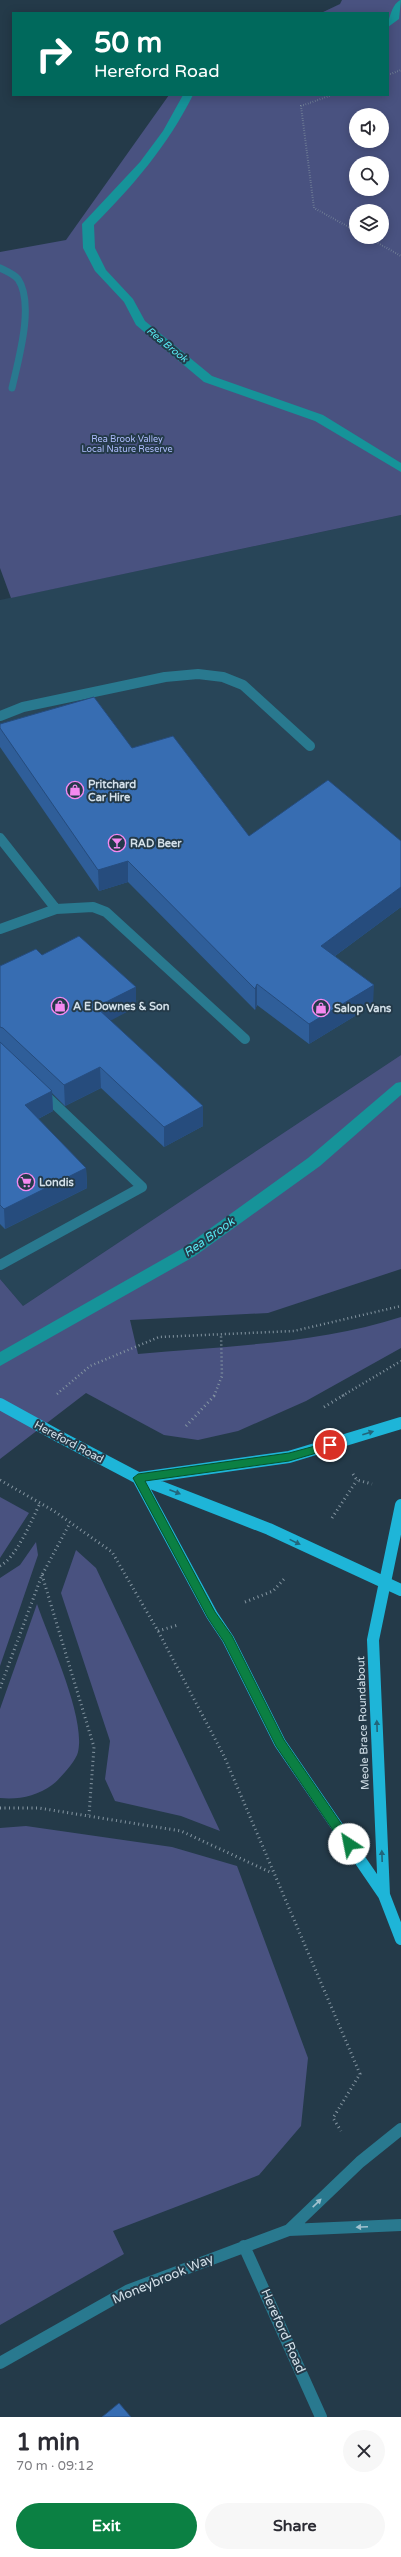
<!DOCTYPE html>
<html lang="en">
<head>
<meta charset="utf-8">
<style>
	:root { --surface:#fff; --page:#f7f7f7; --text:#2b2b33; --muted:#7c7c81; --accent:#0b8043 }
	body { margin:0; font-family:"Varela Round",sans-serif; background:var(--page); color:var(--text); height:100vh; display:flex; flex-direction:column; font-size:15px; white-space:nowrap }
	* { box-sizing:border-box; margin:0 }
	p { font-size:13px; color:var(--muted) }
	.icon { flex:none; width:22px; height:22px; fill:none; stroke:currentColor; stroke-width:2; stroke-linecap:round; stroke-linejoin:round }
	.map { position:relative; height:2417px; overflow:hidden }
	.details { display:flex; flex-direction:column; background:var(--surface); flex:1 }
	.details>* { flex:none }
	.hud { position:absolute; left:12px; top:12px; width:377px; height:84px; border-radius:0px; box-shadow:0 2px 10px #0003; background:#00695c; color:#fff; overflow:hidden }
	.controls { position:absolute; left:349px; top:108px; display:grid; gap:8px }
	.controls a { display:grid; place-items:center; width:40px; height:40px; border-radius:50%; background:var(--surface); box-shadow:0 2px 10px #0003; font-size:20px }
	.pin { position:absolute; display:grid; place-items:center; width:34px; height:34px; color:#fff; margin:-17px; border:2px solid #fff; border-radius:50%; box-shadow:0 1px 4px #0007 }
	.me { position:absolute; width:44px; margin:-22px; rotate:326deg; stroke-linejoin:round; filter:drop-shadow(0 0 3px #0008) }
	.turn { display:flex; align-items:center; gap:14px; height:84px; padding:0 16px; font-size:18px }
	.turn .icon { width:52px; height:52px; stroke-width:2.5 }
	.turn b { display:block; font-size:28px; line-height:34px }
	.round { display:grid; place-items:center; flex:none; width:42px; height:42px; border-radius:21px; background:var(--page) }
	.head { display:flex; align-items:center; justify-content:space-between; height:68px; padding:0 16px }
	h1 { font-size:24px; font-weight:800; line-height:30px }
	.primary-button { display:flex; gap:8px; margin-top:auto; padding:8px 16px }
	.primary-button a { flex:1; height:46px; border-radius:24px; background:var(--accent); color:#fff; font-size:16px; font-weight:800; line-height:46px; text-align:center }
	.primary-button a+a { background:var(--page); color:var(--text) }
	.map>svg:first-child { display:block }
</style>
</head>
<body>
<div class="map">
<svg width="401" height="2417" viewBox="0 0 401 2417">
	<rect width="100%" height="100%" fill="#243a49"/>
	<!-- built -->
	<path fill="#284558" d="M401,515v540l-378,251 -23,-27v-679z"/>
	<!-- green -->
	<path fill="#495280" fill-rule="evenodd" d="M342,0h59v515l-390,83 -11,-30v-316l66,-12 103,-145h219v-82h-67l19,-9zM356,115h26v26h-26zM356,163h26v26h-26zM356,211h26v26h-26z
		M401,1055v214l-133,44 -138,7 8,34c86,-8 180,-10 263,-37v31l-95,53 -68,30 -40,9 -34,-5 -78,-42 -86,66v-180l23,27z
		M0,1497l29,16 -29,45z
		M36,1542l2,13 -38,111v-88l20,-13z
		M76,1550l20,18 124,263 -39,-15 -66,-15 -10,-22 5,-38 -49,-148z
		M37,1604c12,35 49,114 41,148 -2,9 -19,28 -26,33 -15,11 -34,15 -52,13v-89z
		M26,1826l146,21 65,19 71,192 -7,68 -42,49 -146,56 11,23 -124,71v-497z"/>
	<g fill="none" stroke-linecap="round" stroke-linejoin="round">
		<!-- stream -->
		<path fill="#169399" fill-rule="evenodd" d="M401,0l-2,19 -11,8c0,-7 5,-25 13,-27z
			M183,95h10c-25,50 -60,91 -99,130l1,23 11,22 27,29 12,22 67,55 111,39 78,48v9l-86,-51 -111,-39 -68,-57 -12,-23 -29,-31 -12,-23 -1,-24 58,-62 23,-31z
			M401,1082v13l-81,71 -125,90 -195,110v-14l183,-104 125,-90 88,-75z"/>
		<!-- path-far2 -->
		<path stroke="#8495a1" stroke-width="2" stroke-dasharray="0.5 2" stroke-linecap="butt" d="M388,75l13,-5
			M332,95l-31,11 13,102 42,23
			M367,237l34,19"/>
		<!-- path-far1 -->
		<path stroke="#8495a1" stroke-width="2.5" stroke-dasharray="1 3" stroke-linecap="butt" d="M57,1394l33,-28 69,-29 135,-6 107,-25
			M214,1396l8,-20 -1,-42
			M342,1396l59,-35"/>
		<!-- path -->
		<path stroke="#8495a1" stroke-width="3" stroke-dasharray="1 3.5" stroke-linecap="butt" d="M324,1407l20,-12
			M186,1426l29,-31
			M353,1474l4,6 15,4
			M0,1480l54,31 58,41 46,79 66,125 136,318 -27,44 8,13
			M332,1518l25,-38
			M0,1566c16,-8 32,-46 40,-63
			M42,1575l52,172 -5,68
			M245,1602l28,-11 13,-14
			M158,1631l20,-6
			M0,1688l42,-113 28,-52
			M0,1808h39l142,23 91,42"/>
		<!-- minor-far2 -->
		<path stroke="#29798f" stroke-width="7" d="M0,268c6,3 14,6 18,11 17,25 0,82 -6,109"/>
		<!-- minor-far1 -->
		<path stroke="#29798f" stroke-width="10" d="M0,716l23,-9 142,-30 33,-3 25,3 20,8 67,61
			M0,838l56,71 -56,20
			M56,909l37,-2 13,5 139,127
			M0,1265l142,-78 -98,-93"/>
		<!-- minor -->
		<path stroke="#29798f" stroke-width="12" d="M289,2230l71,-68 41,-33
			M244,2246l77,171
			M0,2363l129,-73 160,-60 112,-5"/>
		<!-- major -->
		<path stroke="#1eb5d8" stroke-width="12" d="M60,1437l78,41 131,51 132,61
			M138,1478l74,137 16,24 52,104 104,152
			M140,1478l149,-21 112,-34
			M401,1505l-28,135 11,255 17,44"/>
		<!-- major-bridge -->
		<path stroke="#1eb5d8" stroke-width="12" d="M0,1404l60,33"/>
	</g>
	<!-- wall -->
	<path fill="#2f5e99" d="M0,724l132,24 117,88 152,5v66l-66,49 38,49 -64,39 -52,-39 -2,5 -127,-128 -29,9 -99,-144z
		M42,955l94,52 -26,13 93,106 -39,21 -63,-59 -36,18 -13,-13 1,18 -15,8 48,49 1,20 -82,41 -5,-5v-258z"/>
	<!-- shaded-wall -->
	<path fill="#264c7d" d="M128,861v21l-29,9 -1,-21z
		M401,887v20l-81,60 1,-21z
		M257,984v21l-2,5v-21z
		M374,985l-1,20 -64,39v-20z
		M136,987v20l-39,21 -1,-21z
		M100,1067l1,21 -36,18 -1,-21z
		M52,1091l1,20 -27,14 -1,-20z
		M203,1106v20l-39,21v-20z
		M86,1168l1,20 -82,41 -1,-20z"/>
	<!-- building -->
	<path fill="#376db2" stroke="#264c7d" d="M94,697l38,51 41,-12 76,100 79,-56 73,61v46l-80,59 53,39 -65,39 -52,-40 -2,5 -127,-128 -30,9 -98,-142v-4z
		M79,936l57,51 -40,20 107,99 -39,21 -64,-60 -36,18 -61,-57 -3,-1v-61l36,-17 6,6z
		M0,1042l52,49 -27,14 61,63 -82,41 -4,-4z
		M119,2403l12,14h-29z"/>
	<!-- one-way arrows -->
	<defs><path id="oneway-solid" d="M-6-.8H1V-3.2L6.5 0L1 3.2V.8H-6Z"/></defs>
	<g fill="#22657b">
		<use href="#oneway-solid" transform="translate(368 1433) rotate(-18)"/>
		<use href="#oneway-solid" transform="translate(175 1492) rotate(21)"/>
		<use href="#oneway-solid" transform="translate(295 1542) rotate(26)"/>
		<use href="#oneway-solid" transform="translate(377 1726) rotate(-92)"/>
		<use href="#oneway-solid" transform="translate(382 1856) rotate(-92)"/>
	</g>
	<g fill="#a1c2cf">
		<use href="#oneway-solid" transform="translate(317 2203) rotate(-44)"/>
		<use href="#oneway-solid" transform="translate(362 2227) rotate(177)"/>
	</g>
	<!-- route -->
	<path fill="#0b8043" stroke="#07532c" d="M330,1442l5,3 -1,3 -45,13 -144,20 70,131 17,24 52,104 69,101 2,3 -6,5 -4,-1 -69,-102 -52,-104 -16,-24 -75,-140 5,-4 151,-21z"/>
	<!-- icons -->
	<defs>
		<symbol id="shop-ring" viewBox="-11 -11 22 22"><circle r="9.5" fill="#243a49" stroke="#f489ef" stroke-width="1.5"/><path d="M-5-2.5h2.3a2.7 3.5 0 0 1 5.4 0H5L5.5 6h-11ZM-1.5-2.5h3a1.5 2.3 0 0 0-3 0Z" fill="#f489ef"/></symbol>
		<symbol id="bar-ring" viewBox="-11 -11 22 22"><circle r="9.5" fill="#243a49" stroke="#f489ef" stroke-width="1.5"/><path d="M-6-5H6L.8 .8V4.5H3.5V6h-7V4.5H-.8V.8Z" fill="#f489ef"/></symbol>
		<symbol id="supermarket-ring" viewBox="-11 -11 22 22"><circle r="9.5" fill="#243a49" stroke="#f489ef" stroke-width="1.5"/><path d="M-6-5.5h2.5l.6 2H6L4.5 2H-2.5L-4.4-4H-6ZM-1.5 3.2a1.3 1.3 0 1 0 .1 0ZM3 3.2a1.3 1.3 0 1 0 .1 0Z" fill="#f489ef"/></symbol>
	</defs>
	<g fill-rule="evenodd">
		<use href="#shop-ring" x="65" y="780" width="20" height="20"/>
		<use href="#bar-ring" x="107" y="833" width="20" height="20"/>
		<use href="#shop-ring" x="50" y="996" width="20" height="20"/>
		<use href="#shop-ring" x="311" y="998" width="20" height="20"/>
		<use href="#supermarket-ring" x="16" y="1172" width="20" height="20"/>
	</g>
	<g text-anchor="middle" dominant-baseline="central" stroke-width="4" stroke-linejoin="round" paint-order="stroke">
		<!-- far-park labels -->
		<g font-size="9" fill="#acbbfa" stroke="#243a49">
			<text x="127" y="439">Rea Brook Valley<tspan x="127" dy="10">Local Nature Reserve</tspan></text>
		</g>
		<!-- far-water labels -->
		<g font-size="10" font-style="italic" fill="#56e7f0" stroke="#243a49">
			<text transform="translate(167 345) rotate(39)">Rea Brook</text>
		</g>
		<!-- poi labels -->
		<g font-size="11" font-weight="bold" fill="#d4e1ea" stroke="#243a49" text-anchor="start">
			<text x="88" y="784">Pritchard<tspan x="88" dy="13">Car Hire</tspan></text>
			<text x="130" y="843">RAD Beer</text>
			<text x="73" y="1006">A E Downes &amp; Son</text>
			<text x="334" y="1008">Salop Vans</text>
			<text x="39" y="1182">Londis</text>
		</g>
		<!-- street labels -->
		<g font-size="11" fill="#d4e1ea" stroke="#243a49">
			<text transform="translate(69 1442) rotate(28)">Hereford Road</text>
			<text transform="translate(363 1723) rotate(-92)">Meole Brace Roundabout</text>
		</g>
		<!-- water labels -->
		<g font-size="12" font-style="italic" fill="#56e7f0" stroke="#243a49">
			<text transform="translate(209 1237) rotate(-35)">Rea Brook</text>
		</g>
		<!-- near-street labels -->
		<g font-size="13" fill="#d4e1ea" stroke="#243a49">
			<text transform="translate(163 2279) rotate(-23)">Moneybrook Way</text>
			<text transform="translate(283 2331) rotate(66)">Hereford Road</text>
		</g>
	</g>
</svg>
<div class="controls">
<a><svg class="icon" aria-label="sound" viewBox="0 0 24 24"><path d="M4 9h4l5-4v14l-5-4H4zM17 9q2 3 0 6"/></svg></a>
<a><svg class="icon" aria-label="search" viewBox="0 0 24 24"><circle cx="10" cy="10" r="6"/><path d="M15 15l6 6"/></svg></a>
<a><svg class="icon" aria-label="layers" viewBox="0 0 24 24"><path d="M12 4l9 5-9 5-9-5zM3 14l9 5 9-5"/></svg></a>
</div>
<div class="pin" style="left:330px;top:1445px;background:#d93025"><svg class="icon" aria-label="arrive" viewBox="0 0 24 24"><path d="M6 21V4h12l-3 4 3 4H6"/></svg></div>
<svg class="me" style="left:349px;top:1844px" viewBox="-20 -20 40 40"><circle r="19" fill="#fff"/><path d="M0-13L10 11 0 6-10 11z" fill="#0b8043"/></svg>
<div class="hud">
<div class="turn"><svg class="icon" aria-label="right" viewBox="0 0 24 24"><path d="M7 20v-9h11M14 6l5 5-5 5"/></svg><div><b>50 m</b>Hereford Road</div></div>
</div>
</div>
<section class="details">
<div class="head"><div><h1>1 min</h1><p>70 m · 09:12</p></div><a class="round"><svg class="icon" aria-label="close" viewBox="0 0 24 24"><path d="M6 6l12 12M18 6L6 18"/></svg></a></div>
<div class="primary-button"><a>Exit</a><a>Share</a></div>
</section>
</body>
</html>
